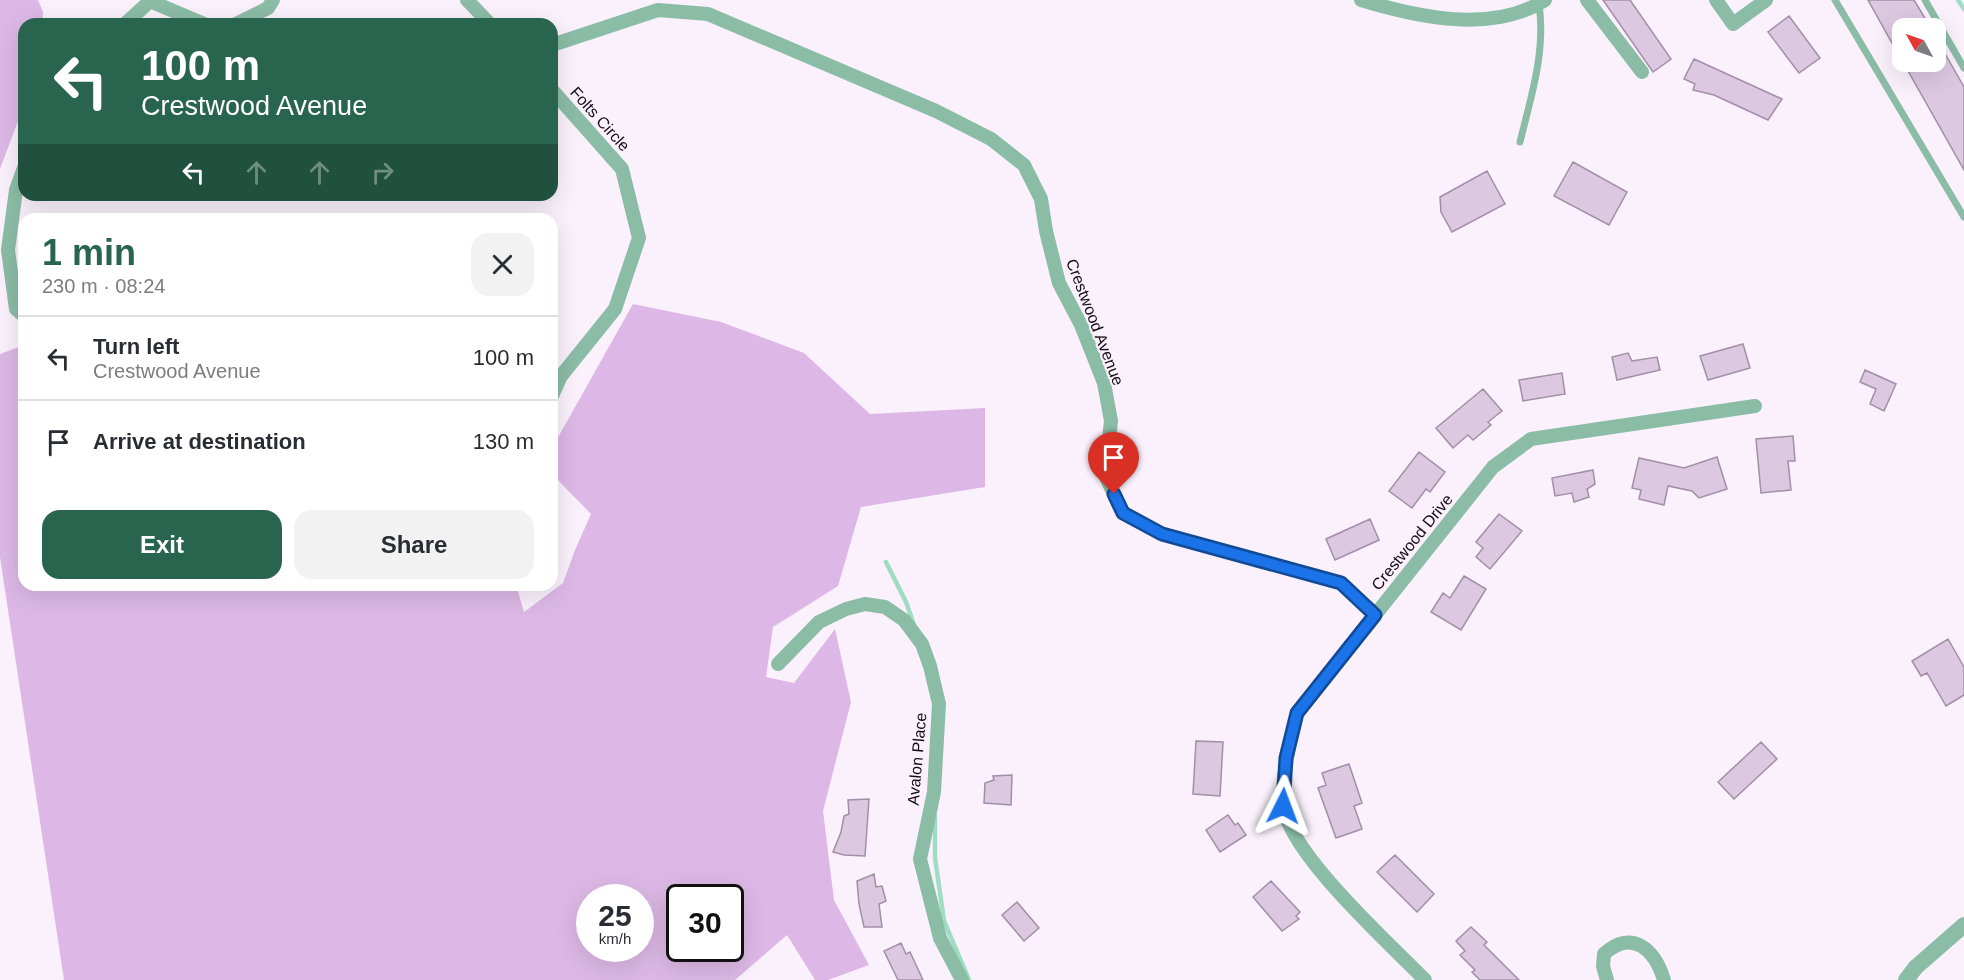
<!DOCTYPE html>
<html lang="en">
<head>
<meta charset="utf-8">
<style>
	:root { --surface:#fff; --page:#f2f2f3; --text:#2b2b33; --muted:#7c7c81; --line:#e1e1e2; --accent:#29644e }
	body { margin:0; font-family:Arial,sans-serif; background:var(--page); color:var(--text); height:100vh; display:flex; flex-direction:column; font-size:22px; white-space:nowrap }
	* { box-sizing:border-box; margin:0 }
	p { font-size:20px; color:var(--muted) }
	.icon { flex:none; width:33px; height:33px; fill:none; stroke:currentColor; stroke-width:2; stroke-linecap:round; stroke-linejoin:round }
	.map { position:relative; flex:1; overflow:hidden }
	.sheet { position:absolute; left:18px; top:213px; width:540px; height:378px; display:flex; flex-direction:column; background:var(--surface); border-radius:18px; box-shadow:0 6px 24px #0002 }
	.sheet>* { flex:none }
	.top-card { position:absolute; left:18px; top:18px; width:540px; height:183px; border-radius:18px; box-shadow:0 6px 24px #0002; background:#29644e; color:#fff; overflow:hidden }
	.needle { width:39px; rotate:310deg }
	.tools { position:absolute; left:1892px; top:18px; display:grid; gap:12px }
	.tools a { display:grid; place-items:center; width:54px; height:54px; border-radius:12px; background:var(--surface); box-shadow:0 6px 24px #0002; font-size:30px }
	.speed { position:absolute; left:576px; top:884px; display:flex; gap:12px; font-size:30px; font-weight:700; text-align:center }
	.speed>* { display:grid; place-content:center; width:78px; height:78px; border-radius:50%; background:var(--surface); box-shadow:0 6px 24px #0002; line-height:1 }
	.speed small { font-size:15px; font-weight:400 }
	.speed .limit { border:3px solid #111; border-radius:9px; background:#fff; color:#111 }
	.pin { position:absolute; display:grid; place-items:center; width:51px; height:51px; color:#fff; margin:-62px -26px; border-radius:50% 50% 50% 0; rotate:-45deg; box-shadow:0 0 6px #0007 }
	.pin .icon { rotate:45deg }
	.me { position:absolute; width:66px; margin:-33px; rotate:3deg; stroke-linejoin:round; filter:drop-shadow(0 0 4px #0008) }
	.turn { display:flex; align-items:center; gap:21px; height:126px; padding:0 24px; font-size:27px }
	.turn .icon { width:78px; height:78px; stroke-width:2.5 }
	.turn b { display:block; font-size:42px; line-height:51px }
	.lanes { display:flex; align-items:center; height:57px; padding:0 24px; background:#0003; justify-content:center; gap:30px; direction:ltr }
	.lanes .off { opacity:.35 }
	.round { display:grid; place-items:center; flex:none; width:63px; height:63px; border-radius:18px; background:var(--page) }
	.headline { display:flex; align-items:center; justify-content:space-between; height:102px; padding:0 24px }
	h1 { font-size:36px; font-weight:600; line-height:45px; color:var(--accent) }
	.button { display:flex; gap:12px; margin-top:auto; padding:12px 24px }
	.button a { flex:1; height:69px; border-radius:18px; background:var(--accent); color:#fff; font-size:24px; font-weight:600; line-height:69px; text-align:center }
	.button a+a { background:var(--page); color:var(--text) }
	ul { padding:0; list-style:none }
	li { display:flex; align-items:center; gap:18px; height:84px; padding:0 24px; border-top:2px solid var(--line) }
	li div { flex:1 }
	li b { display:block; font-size:22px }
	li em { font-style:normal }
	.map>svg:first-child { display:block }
</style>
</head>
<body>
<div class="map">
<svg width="1964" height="980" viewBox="0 0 1964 980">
	<rect width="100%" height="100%" fill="#faf1fc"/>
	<!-- forest -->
	<path fill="#ddb8e6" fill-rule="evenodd" d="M0,0h38l5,12v12h-19v81l-24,64z
		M633,304l88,18 83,31 66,61 115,-6v79l-124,20 -23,79 -65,41 -7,50 28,6 41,-54 16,73 -28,109 11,89 35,65 -41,15h-13l-28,-45 -52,45h-671l-64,-423v-203l24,-9v240h492l8,27 39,-29 12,-33 16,-36 -39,-40v-26zM590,897h50v51h-50zM680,897h50v51h-50z"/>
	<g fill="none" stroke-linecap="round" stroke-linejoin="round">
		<!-- stream -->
		<path stroke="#9eddc2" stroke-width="4.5" d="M1958,0l6,9
			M886,562l20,40 8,23
			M935,816v42l9,63 25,59"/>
	</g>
	<!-- building -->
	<path fill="#ddc8e2" stroke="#a28ea7" stroke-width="1.5" d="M1603,0h27l41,59 -18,13z
		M1868,0h46l17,28h-29v33z
		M1789,16l31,42 -21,15 -31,-41z
		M1935,36l29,51v83l-61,-108h32z
		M1694,59l88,40 -14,21 -54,-25 -21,-5 2,-6 -11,-5z
		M1573,162l54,30 -18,33 -55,-29z
		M1487,171l18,33 -53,28 -11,-20 -1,-15z
		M1743,344l7,24 -42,12 -8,-24z
		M1628,353l4,8 25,-4 3,13 -43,10 -5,-23z
		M1865,370l31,14 -12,27 -14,-7 6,-15 -16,-7z
		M1562,373l3,21 -42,7 -4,-21z
		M1483,389l19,22 -14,11 3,3 -18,15 -5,-5 -15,13 -17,-20z
		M1793,436l2,25h-7l3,29 -30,3 -5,-54z
		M1419,452l26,20 -15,20 -4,-3 -14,19 -23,-17z
		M1717,457l10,32 -28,9 -7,-7 -24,-5 -4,19 -25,-6 2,-9 -9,-2 7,-30 45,10z
		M1593,470l2,14 -8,5 2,8 -15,5 -2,-9 -17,3 -3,-18z
		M1499,514l23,17 -32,38 -14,-12 7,-9 -7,-6z
		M1370,519l9,21 -44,20 -9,-21z
		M1464,576l22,13 -25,41 -30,-18 12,-19 7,5z
		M1948,639l16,28v28l-18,11 -19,-33 -6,3 -9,-15z
		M1196,741l27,1 -3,54 -27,-2z
		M1761,742l16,17 -43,40 -16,-17z
		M1349,764l13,39 -8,3 8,23 -26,9 -18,-50 8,-3 -4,-12z
		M1012,775l-1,30 -27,-2 1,-20 9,-3 -1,-4z
		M869,799l-4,57 -21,-1 -11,-3 8,-20 3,-16 5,-2 -1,-14z
		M1228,815l7,10 3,-2 8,12 -26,17 -14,-22z
		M1395,855l39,39 -17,18 -40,-40z
		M874,874l2,13 6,-1 4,15 -7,3 3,23h-18l-5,-23 -2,-23z
		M1271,881l29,31 -4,4 3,3 -17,12 -29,-34z
		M1017,902l22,26 -15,13 -22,-26z
		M1471,927l16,15 -3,3 35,35h-39l-8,-8 3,-2 -15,-15 5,-4 -9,-10z
		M901,943l5,11 4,-2 13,28h-25l-14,-29z"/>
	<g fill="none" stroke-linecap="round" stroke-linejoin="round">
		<!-- service -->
		<path stroke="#8bbca6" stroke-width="7" d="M1835,0l129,217
			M1925,0l39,68
			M1520,142c11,-45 26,-91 19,-138"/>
		<!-- minor -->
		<path stroke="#8bbca6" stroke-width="14" d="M467,0l23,24
			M1361,0c56,17 131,34 184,0
			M1587,0l55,72
			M1716,0l17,24 33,-24
			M150,1l54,23
			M125,24l25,-23
			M236,24l32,-16 5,-8
			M552,45l106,-35 50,4 228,97 55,28 33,26 17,34 5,32 13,52 22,42 23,58 7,38 -6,54 18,38 39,21 179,49 34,32
			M552,90l70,79 17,69 -24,71 -54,67 -9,20
			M24,168l-8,22 -8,60 8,59 8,7
			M778,664l41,-42 27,-13 19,-5 20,3 19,13 18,24 8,22 9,38 -5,88 -14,67 20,79 22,42
			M1425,980c-34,-35 -140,-130 -142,-177 -1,-31 7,-60 14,-90l196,-246 38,-28 224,-33
			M1607,980l-4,-14 1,-12c28,-26 51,-4 60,26"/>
		<!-- tertiary -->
		<path stroke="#8bbca6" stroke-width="16" d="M1906,980l10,-13 48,-42"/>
	</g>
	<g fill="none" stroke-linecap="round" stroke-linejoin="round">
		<defs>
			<path id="route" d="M1114,494l9,19 39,21 179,49 34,32 -78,98 -11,45 -3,48"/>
		</defs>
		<!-- route casing -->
		<use href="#route" stroke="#114b97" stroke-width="15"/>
		<!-- route -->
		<use href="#route" stroke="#1a73e8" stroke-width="10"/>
	</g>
	<g text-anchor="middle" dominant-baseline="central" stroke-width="4.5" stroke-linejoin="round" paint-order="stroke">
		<!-- street labels -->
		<g font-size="16" fill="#120b13" stroke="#faf1fc">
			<text transform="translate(600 119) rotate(48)">Folts Circle</text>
			<text transform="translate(1095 322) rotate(69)">Crestwood Avenue</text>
			<text transform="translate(1412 542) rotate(-51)">Crestwood Drive</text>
			<text transform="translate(917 759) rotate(-85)">Avalon Place</text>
		</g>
	</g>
</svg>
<div class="tools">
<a><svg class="needle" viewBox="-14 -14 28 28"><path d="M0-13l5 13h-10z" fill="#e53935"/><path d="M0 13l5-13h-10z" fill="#7c7c81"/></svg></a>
</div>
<div class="speed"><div>25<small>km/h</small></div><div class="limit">30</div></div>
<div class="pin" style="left:1114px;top:494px;background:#d93025"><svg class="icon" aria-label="arrive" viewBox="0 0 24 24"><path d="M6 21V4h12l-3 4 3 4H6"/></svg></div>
<svg class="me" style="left:1283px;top:806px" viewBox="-20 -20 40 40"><path d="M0-17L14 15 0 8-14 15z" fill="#1a73e8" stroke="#fff" stroke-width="4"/></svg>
<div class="top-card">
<div class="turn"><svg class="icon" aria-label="left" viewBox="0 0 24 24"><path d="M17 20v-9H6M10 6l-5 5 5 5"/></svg><div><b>100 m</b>Crestwood Avenue</div></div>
<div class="lanes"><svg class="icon" aria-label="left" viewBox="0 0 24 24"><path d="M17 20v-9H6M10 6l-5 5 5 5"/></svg><svg class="icon off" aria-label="ahead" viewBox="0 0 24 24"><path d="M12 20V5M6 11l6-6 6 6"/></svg><svg class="icon off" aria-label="ahead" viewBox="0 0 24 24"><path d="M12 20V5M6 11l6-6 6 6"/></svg><svg class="icon off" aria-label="right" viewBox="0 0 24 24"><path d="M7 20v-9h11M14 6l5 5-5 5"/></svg></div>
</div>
<section class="sheet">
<div class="headline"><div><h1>1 min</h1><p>230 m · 08:24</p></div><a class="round"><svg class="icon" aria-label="close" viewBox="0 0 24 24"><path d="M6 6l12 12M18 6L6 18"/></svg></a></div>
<ul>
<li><svg class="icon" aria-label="left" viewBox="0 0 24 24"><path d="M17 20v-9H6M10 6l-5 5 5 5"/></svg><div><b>Turn left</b><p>Crestwood Avenue</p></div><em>100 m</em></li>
<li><svg class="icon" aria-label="arrive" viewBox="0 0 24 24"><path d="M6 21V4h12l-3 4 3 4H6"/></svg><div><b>Arrive at destination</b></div><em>130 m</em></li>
</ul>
<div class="button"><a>Exit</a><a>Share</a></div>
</section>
</div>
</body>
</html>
